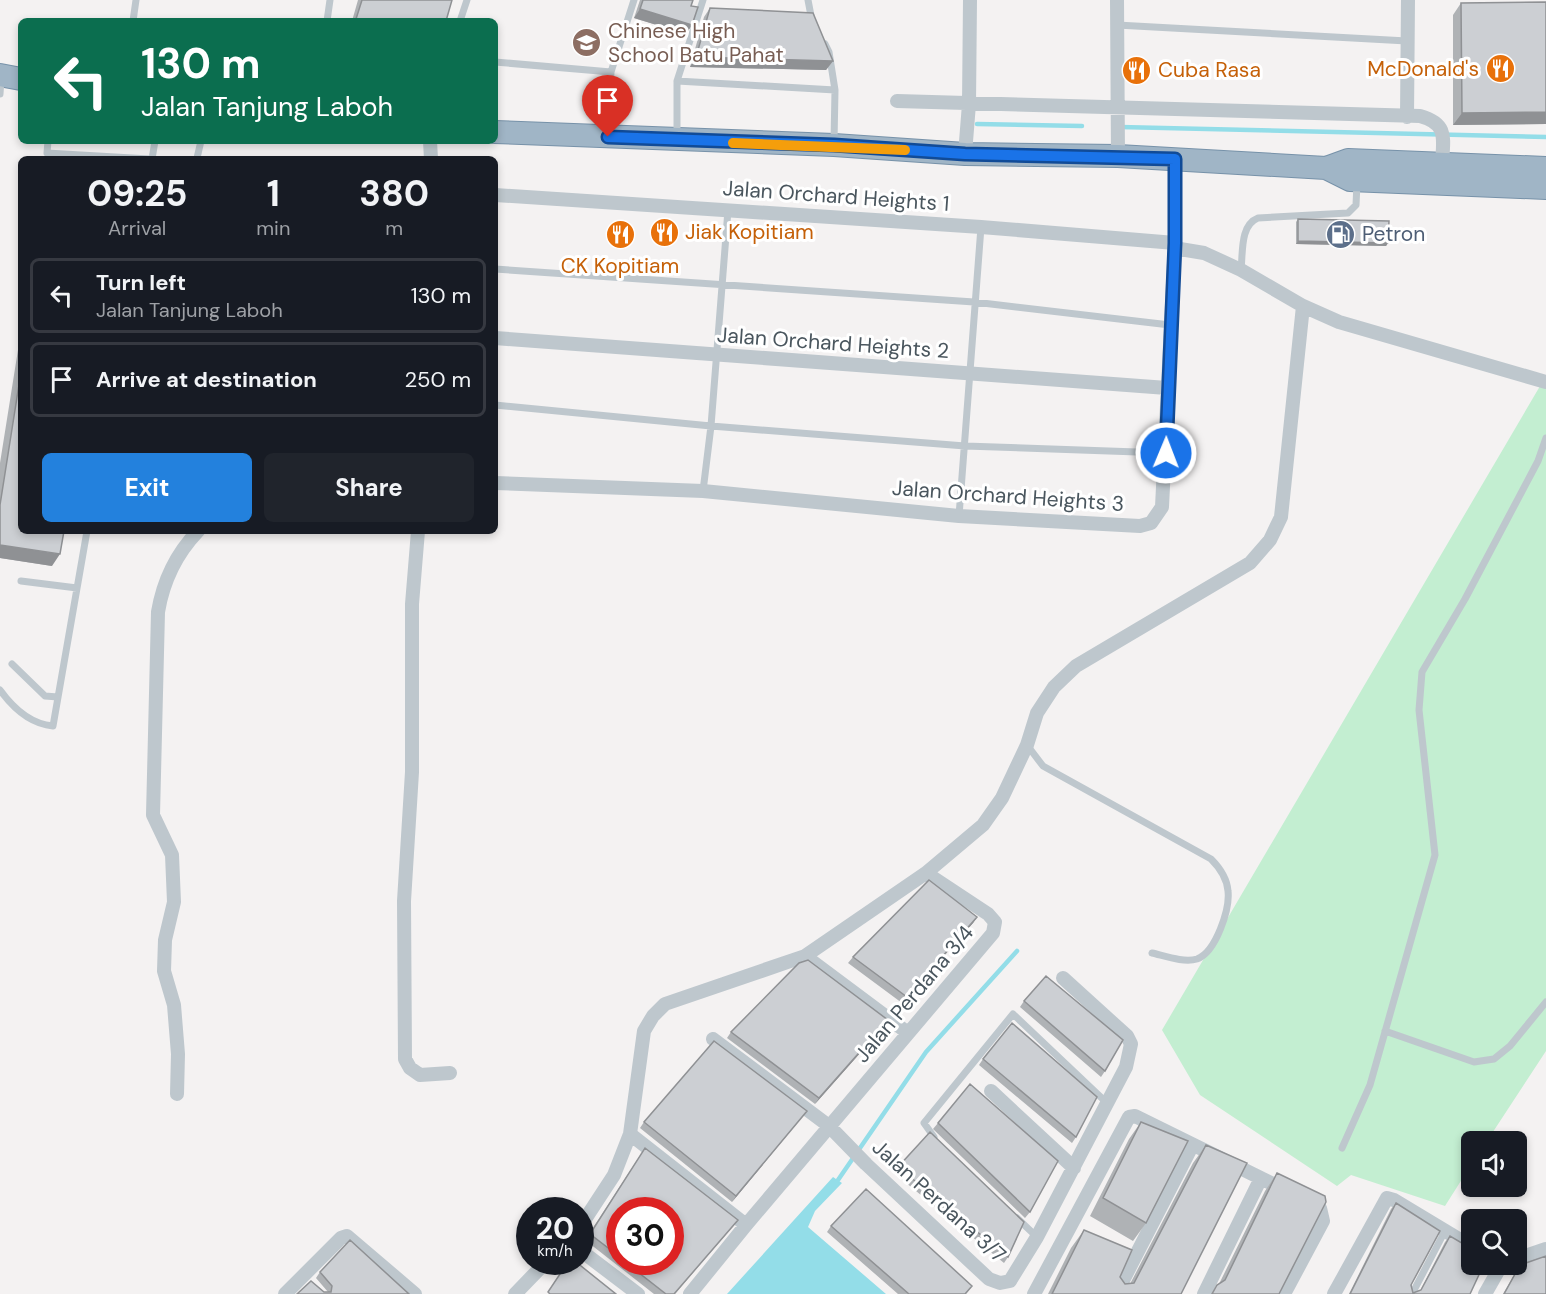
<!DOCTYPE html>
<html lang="en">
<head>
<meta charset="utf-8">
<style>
	:root { --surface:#171b24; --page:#20242c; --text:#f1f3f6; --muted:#9ea1a6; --line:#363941; --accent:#2381dd }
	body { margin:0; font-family:"DM Sans",sans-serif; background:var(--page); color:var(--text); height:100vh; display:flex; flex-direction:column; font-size:22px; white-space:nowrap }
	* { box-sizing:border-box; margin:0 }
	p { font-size:20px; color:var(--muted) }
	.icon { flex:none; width:33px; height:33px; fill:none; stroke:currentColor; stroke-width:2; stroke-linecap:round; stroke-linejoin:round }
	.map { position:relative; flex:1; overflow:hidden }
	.details { position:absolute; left:18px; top:156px; width:480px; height:378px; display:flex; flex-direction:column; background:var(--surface); border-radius:9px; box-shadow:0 3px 9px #0003 }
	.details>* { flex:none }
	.banner { position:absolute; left:18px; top:18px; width:480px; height:126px; border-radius:9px; box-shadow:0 3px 9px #0003; background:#0b6e4f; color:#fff; overflow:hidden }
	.controls { position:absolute; left:1461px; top:1131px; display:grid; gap:12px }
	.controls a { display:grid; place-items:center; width:66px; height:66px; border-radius:9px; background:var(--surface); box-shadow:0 3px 9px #0003; font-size:30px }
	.speed { position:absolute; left:516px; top:1197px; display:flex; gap:12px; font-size:30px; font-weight:700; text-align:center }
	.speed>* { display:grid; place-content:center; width:78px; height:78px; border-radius:50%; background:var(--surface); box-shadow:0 3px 9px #0003; line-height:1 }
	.speed small { font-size:15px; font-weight:400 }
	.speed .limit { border:9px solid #d22; background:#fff; color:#111 }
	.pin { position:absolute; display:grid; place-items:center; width:51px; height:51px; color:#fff; margin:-62px -26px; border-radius:50% 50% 50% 0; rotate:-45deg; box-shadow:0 0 6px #0007 }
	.pin .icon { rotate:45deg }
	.me { position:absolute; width:66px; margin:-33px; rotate:1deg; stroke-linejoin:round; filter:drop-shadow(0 0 4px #0008) }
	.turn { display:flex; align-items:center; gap:21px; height:126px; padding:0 24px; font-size:27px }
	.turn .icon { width:78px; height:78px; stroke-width:2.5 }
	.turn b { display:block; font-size:42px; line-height:51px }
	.eta { display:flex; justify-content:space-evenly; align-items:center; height:102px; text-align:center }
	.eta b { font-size:36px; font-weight:700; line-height:42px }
	.cta { display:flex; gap:12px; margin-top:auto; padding:12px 24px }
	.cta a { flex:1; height:69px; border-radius:9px; background:var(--accent); color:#fff; font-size:24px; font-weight:700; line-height:69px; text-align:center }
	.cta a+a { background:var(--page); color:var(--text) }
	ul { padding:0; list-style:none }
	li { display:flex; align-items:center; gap:18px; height:75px; margin:0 12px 9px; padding:0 12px; border:3px solid var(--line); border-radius:9px }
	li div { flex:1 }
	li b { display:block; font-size:22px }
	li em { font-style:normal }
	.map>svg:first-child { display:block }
</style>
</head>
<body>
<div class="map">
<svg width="1546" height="1294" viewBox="0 0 1546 1294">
	<rect width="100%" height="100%" fill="#f4f2f2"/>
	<!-- green -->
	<path fill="#c3eed1" d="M1543,381l3,1v669l-59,90 -15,1 -1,23 -26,41 -94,-31 -14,11 -137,-91 -38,-65z"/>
	<!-- water -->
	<path fill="#93dde8" d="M833,1177l9,6 -27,28 -7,16 78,67h-159z"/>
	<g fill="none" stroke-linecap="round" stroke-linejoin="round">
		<!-- stream -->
		<path stroke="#93dde8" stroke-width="4.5" d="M977,124l105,2
			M1120,127l426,10
			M838,1180l88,-128 91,-101"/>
		<defs>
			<path id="trunk" d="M0,75l21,4
				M495,132l339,13 131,9 153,2 208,12 22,-8 198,8
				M1326,168l24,12 196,8"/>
		</defs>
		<!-- trunk casing -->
		<use href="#trunk" stroke="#7792a9" stroke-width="24"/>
		<!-- service -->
		<path stroke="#bec7cd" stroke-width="7" d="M808,0l4,21
			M133,21l3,-21
			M327,21l3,-21
			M460,21l7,-21
			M1117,25l290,16
			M825,44l4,8 6,38
			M495,62l116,10
			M677,81l26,-81
			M0,94l1,-16
			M608,134l3,-62 23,-72
			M677,136v-55l158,9 -1,52
			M48,141l-1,12 102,6
			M197,158l4,-17
			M152,159l3,-18
			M495,269l479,33 196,23
			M1241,270c2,-18 -1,-45 17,-52l90,-5 8,-8 1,-22
			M495,405l216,21 254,20 201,7
			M703,491l8,-65 17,-216
			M959,516l22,-289
			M21,581l56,7
			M12,664l33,32 13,1
			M0,690c13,18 30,34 53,36l34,-195
			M1027,745l16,21 168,93c9,9 16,19 17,32 2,18 -12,61 -31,68 -13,4 -32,-3 -45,-6
			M1385,1031l89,31 20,-3 16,-13 36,-44
			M934,1137l-10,-14 89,-109 94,89
			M1342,1148l28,-63 65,-230 -16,-145 3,-38 43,-73 73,-138 8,-23
			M1017,1218l20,19
			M1412,1294l33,-63"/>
		<!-- minor -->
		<path stroke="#bec7cd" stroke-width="14" d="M1117,0l1,156
			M897,101l523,15c29,8 23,23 22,48
			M1407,117l1,-117
			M430,141l1,18
			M965,154l4,-50 1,-104
			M495,195l486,32 194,16
			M1174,248l30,5 37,17 62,36 36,16 207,60
			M495,338l672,50
			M495,483l208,8 256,25 181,10 11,-3 11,-16 13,-264v-84
			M418,531l-6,73v168l-8,129 1,158 5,9 10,7 30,-2
			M926,873l57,-48 19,-27 25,-53 10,-32 17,-26 22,-21 174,-103 20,-23 11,-23 22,-211
			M805,956l103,77
			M713,1039l116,87 37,38 123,115 11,4 10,-2 27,-44 89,-170 5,-23 -4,-8 -64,-58
			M991,1091l83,77
			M177,1094l1,-40 -4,-49 -10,-34 1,-31 9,-38 -2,-47 -19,-40 5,-203c5,-30 19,-59 40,-81
			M630,1134l116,91
			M580,1227l34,-52 16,-41 14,-103 9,-15 12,-12 140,-48 121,-83 62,41 7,8 -2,11 -247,292 -56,69
			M580,1250l58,44
			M1516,1259l30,-10
			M285,1294l56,-56 6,-2 68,58
			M515,1294l31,-32
			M1034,1294l95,-177 6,-1 152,75
			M1116,1294l76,-148
			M1204,1294l57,-116
			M1284,1294l39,-73 -3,-13 -13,-7
			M1334,1294l53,-96 7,2 78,47
			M1485,1294l17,-30"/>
		<!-- trunk -->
		<use href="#trunk" stroke="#a0b5c6" stroke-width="22"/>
	</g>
	<!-- wall -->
	<path fill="#afb2b5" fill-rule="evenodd" d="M358,0h94l-6,21h-94z
		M640,0h53l-2,6 1,19 -6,9 -52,-16z
		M1546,2v122l-93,1v-110l8,-12z
		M710,8l123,53 -7,9 -136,-3 14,-50z
		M1298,219l90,24 -2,3 -90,-2v-22z
		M21,331v200l31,35 -52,-8v-95z
		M977,917l-4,6 -71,80 -54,-40 5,-6z
		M1024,1001l81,70 -4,6 -81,-70z
		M884,1026l-69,78 -88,-66 4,-6z
		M983,1059l93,78 -4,6 -93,-78z
		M802,1117l-70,85 -92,-74 4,-6z
		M1141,1122l5,101 -13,18 -43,-25 39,-77z
		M938,1123l92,89 -5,6 -92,-89z
		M1206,1145l-25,149h-133l23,-46 13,-18 41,54h5l63,-121z
		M645,1148l93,72 -63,74h-21l-69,-54zM620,1210l50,52h-50z
		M898,1167l110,90 -4,6 -110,-90z
		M1277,1173l2,121h-68l8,-10 46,-93z
		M1396,1203l17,90 7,-2 25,-49 5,-6 20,58h-121l42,-85z
		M831,1226l141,60 -6,8h-68l-71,-62z
		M1520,1265l26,29h-43z
		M320,1272l89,22h-112l31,-2 -12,-14z"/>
	<!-- shaded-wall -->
	<path fill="#8f9194" d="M640,9l52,16 -6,9 -52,-16z
		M696,57l137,4 -7,9 -136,-3z
		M1546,112v12l-93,1 9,-12z
		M1298,241l90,2 -2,3 -90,-2z
		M0,545l60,9 -8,12 -52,-8z
		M977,917l-4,6 -71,80 5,-6z
		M888,1020l-4,6 -69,78 4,-6z
		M807,1111l-5,6 -70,85 4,-6z"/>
	<!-- building -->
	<path fill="#cccfd3" stroke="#8f9194" stroke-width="1.5" d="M362,0h90l-6,21h-83l-7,-2z
		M643,0h50l-2,6 7,1 -6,18 -52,-16z
		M1546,2v110l-84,1 -1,-110z
		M710,8l103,5 20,48 -137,-4z
		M1298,219l91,2 -1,22 -90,-2z
		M21,372v159h43l-4,23 -60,-9v-40z
		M929,880l48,37 -70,80 -54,-40z
		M808,960l80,60 -69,78 -88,-66 68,-69z
		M1046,976l77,64 -18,31 -81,-70z
		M1012,1023l85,74 -21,40 -93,-78z
		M714,1041l93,70 -71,85 -92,-74z
		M970,1084l88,77 -28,51 -92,-89z
		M1141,1122l47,19 -42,82 -43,-25z
		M930,1132l94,90 -16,35 -110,-90z
		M1206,1145l41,18 -66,131h-129l32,-64 48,20 -12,27 5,7 9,-1z
		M645,1148l93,72 -64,74h-8l-41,-32h45v-52h-50v47l-30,-23z
		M1277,1173l48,23 1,6 -47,92h-67l5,-9 8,-5z
		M866,1189l106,97 -7,8h-56l-78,-68z
		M1396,1203l44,28 -29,54 2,8 8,-3 29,-54 22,13v15h12l-14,30h-120z
		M350,1240l59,54h-112l14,-13 13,11h7l1,-6 -12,-14z
		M1546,1256v38h-42l16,-29z
		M568,1262h8l40,32h-66l-2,-2z"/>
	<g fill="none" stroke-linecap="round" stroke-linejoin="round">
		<defs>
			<path id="route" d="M608,137l226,8 131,9 210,5v84l-9,210"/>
		</defs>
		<!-- route casing -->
		<use href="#route" stroke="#114b97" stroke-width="15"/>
		<!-- route -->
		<use href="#route" stroke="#1a73e8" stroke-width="10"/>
		<!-- slow -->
		<path stroke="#f59e0b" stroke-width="10" d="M733,143l172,7"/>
	</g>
	<!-- icons -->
	<defs>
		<symbol id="school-disc" viewBox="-11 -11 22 22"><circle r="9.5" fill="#8d6e63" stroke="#fff"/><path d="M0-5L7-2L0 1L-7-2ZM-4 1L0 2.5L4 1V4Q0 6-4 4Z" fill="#fff"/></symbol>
		<symbol id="restaurant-disc" viewBox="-11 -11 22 22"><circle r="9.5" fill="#e8710a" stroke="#fff"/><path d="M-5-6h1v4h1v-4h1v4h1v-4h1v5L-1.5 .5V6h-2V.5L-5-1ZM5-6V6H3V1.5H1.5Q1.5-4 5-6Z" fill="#fff"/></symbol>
		<symbol id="fuel-disc" viewBox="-11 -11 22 22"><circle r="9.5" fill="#5c6f8a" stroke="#fff"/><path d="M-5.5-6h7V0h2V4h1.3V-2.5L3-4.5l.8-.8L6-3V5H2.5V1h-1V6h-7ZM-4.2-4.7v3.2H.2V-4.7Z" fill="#fff"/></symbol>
	</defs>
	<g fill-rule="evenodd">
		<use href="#school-disc" x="570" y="26" width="33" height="33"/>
		<use href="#restaurant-disc" x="1484" y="52" width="33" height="33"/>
		<use href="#restaurant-disc" x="1120" y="54" width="33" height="33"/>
		<use href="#restaurant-disc" x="648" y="216" width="33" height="33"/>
		<use href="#fuel-disc" x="1324" y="218" width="33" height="33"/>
		<use href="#restaurant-disc" x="604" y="218" width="33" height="33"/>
	</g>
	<g text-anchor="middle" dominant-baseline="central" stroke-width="6" stroke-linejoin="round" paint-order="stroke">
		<!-- education labels -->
		<g font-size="21" fill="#785e54" stroke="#fff" text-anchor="start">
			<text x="608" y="31">Chinese High<tspan x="608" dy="24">School Batu Pahat</tspan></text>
		</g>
		<!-- food labels -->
		<g font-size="21" fill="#c56008" stroke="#fff" text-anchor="start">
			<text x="1479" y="69" text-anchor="end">McDonald's</text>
			<text x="1158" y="70">Cuba Rasa</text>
			<text x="685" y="232">Jiak Kopitiam</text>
			<text x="620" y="266" text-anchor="middle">CK Kopitiam</text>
		</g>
		<!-- street labels -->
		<g font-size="21" fill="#4a565e" stroke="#fff">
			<text transform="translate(836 196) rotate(4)">Jalan Orchard Heights 1</text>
			<text transform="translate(833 343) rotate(4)">Jalan Orchard Heights 2</text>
			<text transform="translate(1008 496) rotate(4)">Jalan Orchard Heights 3</text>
			<text transform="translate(914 994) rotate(-50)">Jalan Perdana 3/4</text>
			<text transform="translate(939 1201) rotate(42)">Jalan Perdana 3/7</text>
		</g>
		<!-- service labels -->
		<g font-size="21" fill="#4e5e75" stroke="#fff" text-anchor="start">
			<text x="1362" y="234">Petron</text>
		</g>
	</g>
</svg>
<div class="controls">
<a><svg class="icon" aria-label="sound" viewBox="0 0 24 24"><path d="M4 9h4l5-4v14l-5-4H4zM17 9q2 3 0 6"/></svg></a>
<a><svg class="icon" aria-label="search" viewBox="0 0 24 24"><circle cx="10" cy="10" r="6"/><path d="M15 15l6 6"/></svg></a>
</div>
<div class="speed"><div>20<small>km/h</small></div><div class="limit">30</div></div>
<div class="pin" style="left:608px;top:137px;background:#d93025"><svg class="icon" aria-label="arrive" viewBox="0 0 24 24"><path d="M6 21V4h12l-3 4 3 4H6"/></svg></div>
<svg class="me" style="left:1166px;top:453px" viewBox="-20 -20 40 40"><circle r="17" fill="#1a73e8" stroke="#fff" stroke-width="3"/><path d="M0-11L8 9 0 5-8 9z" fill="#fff"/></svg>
<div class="banner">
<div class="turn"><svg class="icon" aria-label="left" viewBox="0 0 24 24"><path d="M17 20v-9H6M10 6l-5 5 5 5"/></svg><div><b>130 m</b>Jalan Tanjung Laboh</div></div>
</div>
<section class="details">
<div class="eta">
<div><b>09:25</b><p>Arrival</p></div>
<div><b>1</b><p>min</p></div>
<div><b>380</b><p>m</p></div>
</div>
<ul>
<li><svg class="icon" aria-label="left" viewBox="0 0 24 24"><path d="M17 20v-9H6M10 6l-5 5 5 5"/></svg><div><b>Turn left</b><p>Jalan Tanjung Laboh</p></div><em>130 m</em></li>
<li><svg class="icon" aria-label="arrive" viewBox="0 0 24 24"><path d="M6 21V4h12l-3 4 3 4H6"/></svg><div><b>Arrive at destination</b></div><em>250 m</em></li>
</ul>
<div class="cta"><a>Exit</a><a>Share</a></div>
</section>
</div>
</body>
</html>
